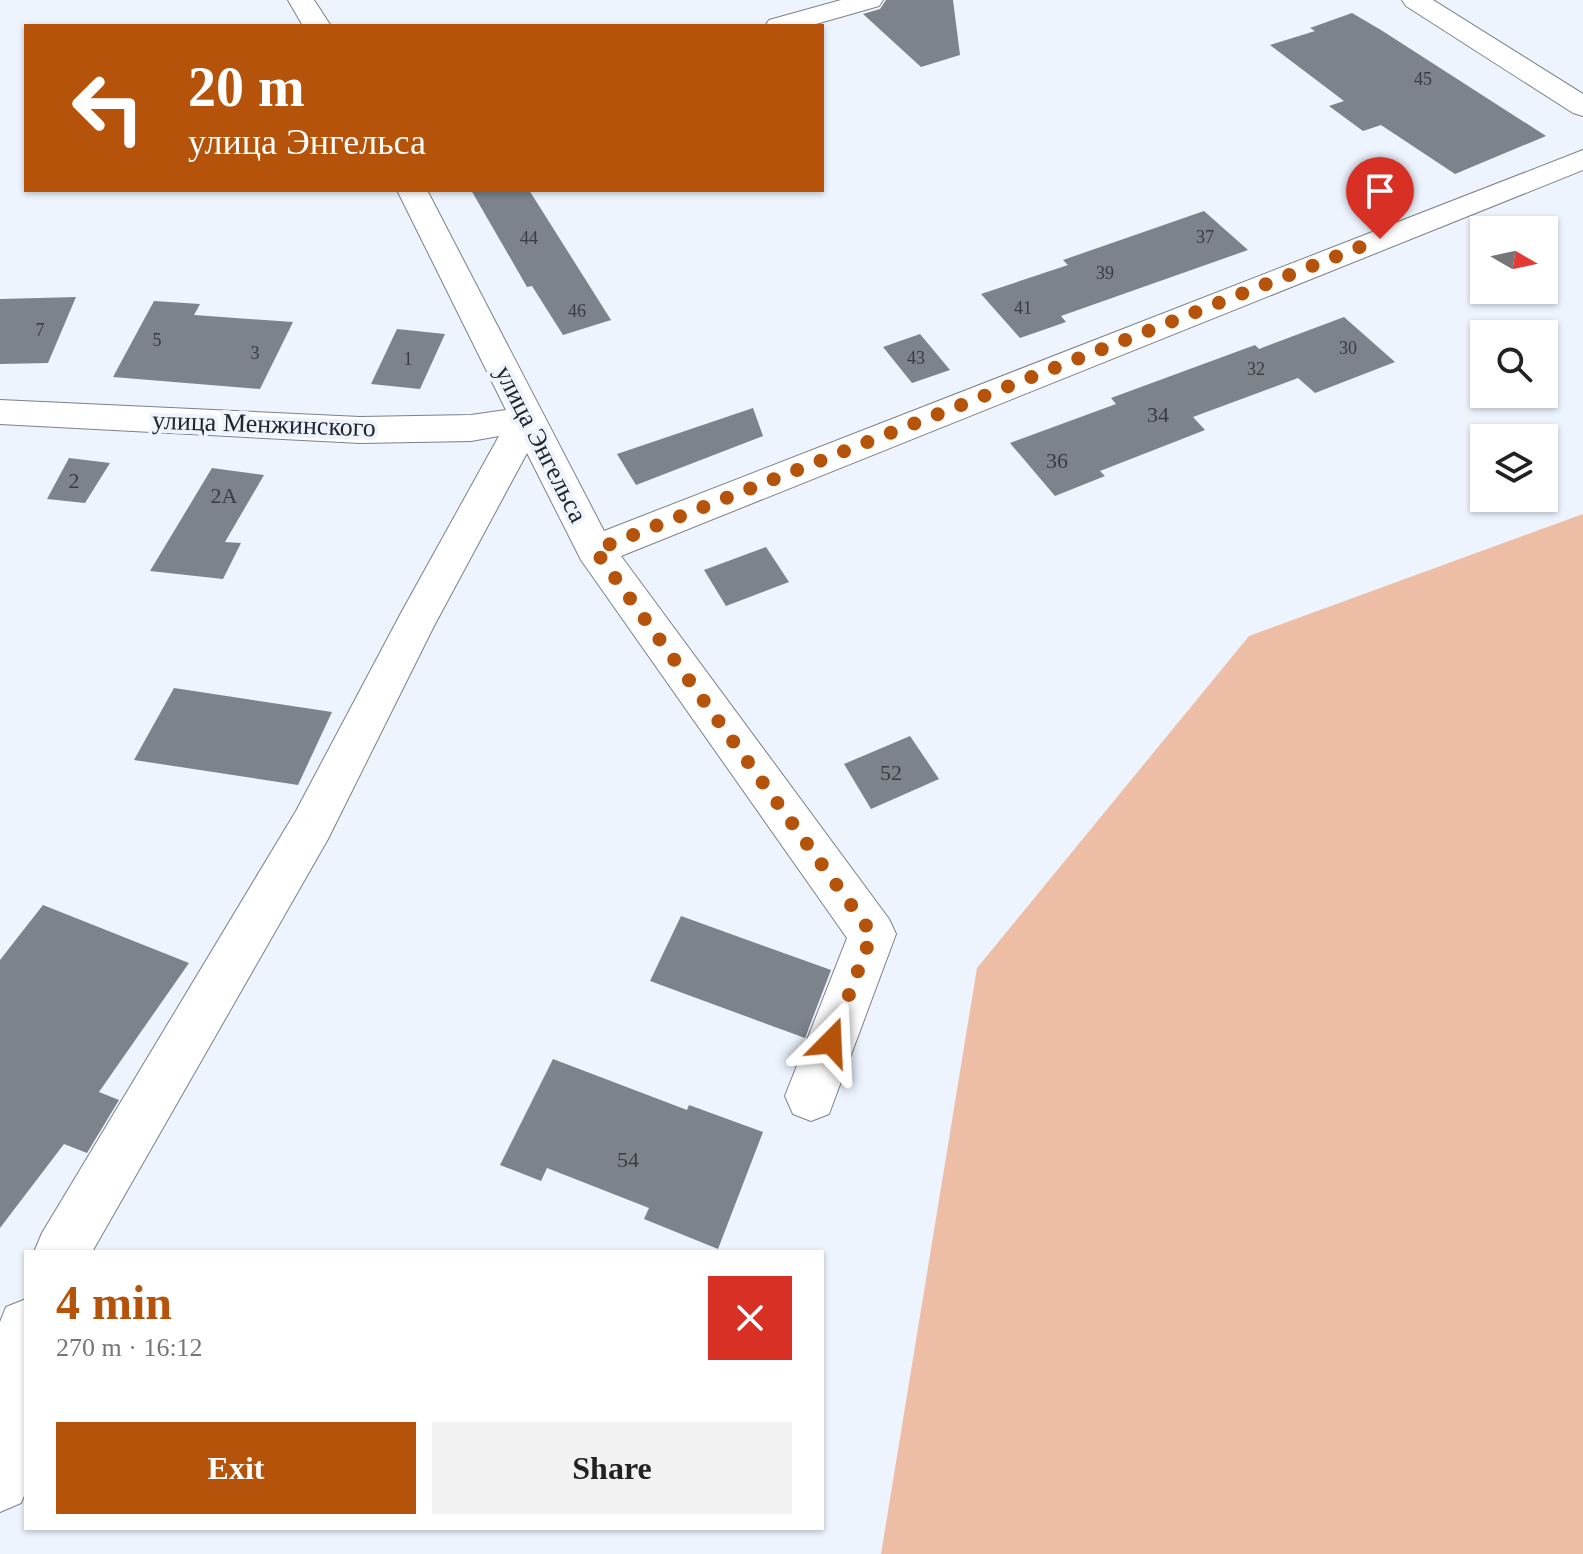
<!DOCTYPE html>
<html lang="en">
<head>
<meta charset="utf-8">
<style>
	:root { --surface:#fff; --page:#f2f2f2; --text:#222; --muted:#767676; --accent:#b45309 }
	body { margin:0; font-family:"Times New Roman",serif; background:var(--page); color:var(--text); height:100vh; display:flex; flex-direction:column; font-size:30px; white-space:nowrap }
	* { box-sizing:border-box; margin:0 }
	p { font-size:26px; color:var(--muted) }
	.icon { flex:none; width:44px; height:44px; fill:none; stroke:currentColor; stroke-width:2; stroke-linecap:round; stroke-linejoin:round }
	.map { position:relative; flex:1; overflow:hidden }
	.details { position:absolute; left:24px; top:1250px; width:800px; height:280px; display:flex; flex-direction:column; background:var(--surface); border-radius:0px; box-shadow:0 2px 6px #0004 }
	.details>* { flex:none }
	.hud { position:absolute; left:24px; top:24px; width:800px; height:168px; border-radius:0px; box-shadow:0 2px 6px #0004; background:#b45309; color:#fff; overflow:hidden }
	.needle { width:52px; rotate:99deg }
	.fabs { position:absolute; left:1470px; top:216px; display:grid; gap:16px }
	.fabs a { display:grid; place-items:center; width:88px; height:88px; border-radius:0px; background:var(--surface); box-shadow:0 2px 6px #0004; font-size:40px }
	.pin { position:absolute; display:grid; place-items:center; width:68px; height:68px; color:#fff; margin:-82px -34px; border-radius:50% 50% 50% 0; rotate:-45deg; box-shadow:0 0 8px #0007 }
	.pin .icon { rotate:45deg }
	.me { position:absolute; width:88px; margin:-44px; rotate:21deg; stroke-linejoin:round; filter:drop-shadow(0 0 6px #0008) }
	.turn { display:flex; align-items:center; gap:28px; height:168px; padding:0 32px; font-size:36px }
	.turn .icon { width:104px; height:104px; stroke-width:2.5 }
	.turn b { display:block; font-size:56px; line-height:68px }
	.round { display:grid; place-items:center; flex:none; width:84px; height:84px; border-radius:0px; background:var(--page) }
	.head { display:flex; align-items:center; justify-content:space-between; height:136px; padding:0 32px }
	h1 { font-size:48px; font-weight:600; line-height:60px; color:var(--accent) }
	.button { display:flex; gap:16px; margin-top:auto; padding:16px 32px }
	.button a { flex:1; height:92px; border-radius:0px; background:var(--accent); color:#fff; font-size:32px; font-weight:600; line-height:92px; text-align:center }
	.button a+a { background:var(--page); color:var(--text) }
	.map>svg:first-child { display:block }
</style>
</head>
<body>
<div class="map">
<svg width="1583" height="1554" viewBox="0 0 1583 1554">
	<rect width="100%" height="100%" fill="#edf4fe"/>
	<!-- green -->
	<path fill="#eebda6" d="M1583,514v1040h-702l96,-586 272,-332z"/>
	<!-- building -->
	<path fill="#7c838b" d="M886,0h67l7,55 -39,12 -58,-53 17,-5z
		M1352,13l29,17 165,106 -91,38 -74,-49 -18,6 -34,-25 15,-5 -74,-56 45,-14 -5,-3z
		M471,190h58l82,130 -48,15 -31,-49 -5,1z
		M1204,211l44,39 -187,66 5,6 -46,16 -39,-44 87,-29 -5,-5z
		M76,297l-28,66 -48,1v-65z
		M154,301l46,3 -6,11 99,7 -33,67 -147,-12z
		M1344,317l51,45 -80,31 -17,-15 -105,39 12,13 -105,41 5,5 -50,20 -45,-53 106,-39 -5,-6 144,-53 4,4z
		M397,329l48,5 -25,55 -49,-5z
		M920,334l30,36 -38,13 -29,-36z
		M753,408l10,28 -127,49 -19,-31z
		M69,458l41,5 -25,40 -38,-4z
		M212,468l52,7 -39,67 16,1 -18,36 -73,-8z
		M766,547l23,35 -63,24 -22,-36z
		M174,688l158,24 -34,73 -164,-25z
		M910,736l29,43 -68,30 -27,-45z
		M43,905l146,58 -90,129 20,8 -32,53 -23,-9 -64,84v-268z
		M681,916l150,54 -26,68 -155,-57z
		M553,1059l134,51 2,-5 74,27 -45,117 -74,-30 5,-11 -102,-40 -6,13 -41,-16z"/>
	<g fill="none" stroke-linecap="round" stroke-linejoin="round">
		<defs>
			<path id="street" d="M288,0h26l17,26h-28z
				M841,0h42l-4,6 -70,20h-44l4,-6z
				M1402,0h31l150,94v22l-10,-3 -167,-107z
				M1583,150v20l-962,386 268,363 7,15 -67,180 -18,7 -18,-7 -8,-18 62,-158 -266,-378 -54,-107 -93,173 -106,213 -236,413h-58l8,-19 254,-422 105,-198 98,-177 -28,5 -111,2 -360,-19v-24l360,17 111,-2 35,-5 -109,-220h30l177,341z
				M26,1299v192l-5,12 -21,9v-190l6,-15z"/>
		</defs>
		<!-- street casing -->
		<use href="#street" stroke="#7b818a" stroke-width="2"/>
		<!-- street -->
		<use href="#street" fill="#fff" fill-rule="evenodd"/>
	</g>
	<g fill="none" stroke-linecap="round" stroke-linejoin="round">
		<!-- route -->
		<path stroke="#b45309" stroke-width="14" stroke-dasharray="0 25.2" d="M831,1042l41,-108 -277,-384 785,-311"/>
	</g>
	<g text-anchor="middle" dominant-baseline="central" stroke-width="8" stroke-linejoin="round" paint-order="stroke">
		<!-- far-number labels -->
		<g font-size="18" fill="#393c42">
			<text x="1423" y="79">45</text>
			<text x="1205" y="237">37</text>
			<text x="529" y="238">44</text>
			<text x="1105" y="273">39</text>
			<text x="1023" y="308">41</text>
			<text x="577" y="311">46</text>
			<text x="40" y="330">7</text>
			<text x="157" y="340">5</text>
			<text x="1348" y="348">30</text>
			<text x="255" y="353">3</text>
			<text x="916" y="358">43</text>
			<text x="408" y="359">1</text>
			<text x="1256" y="369">32</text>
		</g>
		<!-- number labels -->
		<g font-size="22" fill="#393c42">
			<text x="1158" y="414">34</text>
			<text x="1057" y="460">36</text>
			<text x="74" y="480">2</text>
			<text x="224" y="495">2А</text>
			<text x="891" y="772">52</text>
			<text x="628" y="1159">54</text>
		</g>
		<!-- street labels -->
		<g font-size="26" fill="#232529" stroke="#edf4fe">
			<text transform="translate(264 424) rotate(2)">улица Менжинского</text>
			<text transform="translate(541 444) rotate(63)">улица Энгельса</text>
		</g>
	</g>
</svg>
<div class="fabs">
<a><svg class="needle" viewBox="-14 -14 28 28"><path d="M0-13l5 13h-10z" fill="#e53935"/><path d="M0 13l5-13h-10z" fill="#767676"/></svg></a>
<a><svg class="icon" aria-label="search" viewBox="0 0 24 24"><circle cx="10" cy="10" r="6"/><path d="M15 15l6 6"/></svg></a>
<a><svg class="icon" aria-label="layers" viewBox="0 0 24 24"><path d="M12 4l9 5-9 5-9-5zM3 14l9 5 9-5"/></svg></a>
</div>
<div class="pin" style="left:1380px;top:239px;background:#d93025"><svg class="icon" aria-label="arrive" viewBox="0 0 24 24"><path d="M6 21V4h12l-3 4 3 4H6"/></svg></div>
<svg class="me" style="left:831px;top:1042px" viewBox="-20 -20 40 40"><path d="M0-17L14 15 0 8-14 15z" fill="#b45309" stroke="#fff" stroke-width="4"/></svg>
<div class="hud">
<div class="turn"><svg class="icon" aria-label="left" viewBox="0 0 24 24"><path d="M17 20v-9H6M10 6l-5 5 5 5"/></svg><div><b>20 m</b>улица Энгельса</div></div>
</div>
<section class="details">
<div class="head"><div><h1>4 min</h1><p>270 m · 16:12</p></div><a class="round" style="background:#d93025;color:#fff"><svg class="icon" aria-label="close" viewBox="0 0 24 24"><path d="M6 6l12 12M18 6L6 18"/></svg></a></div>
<div class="button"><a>Exit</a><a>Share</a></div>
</section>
</div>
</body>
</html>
